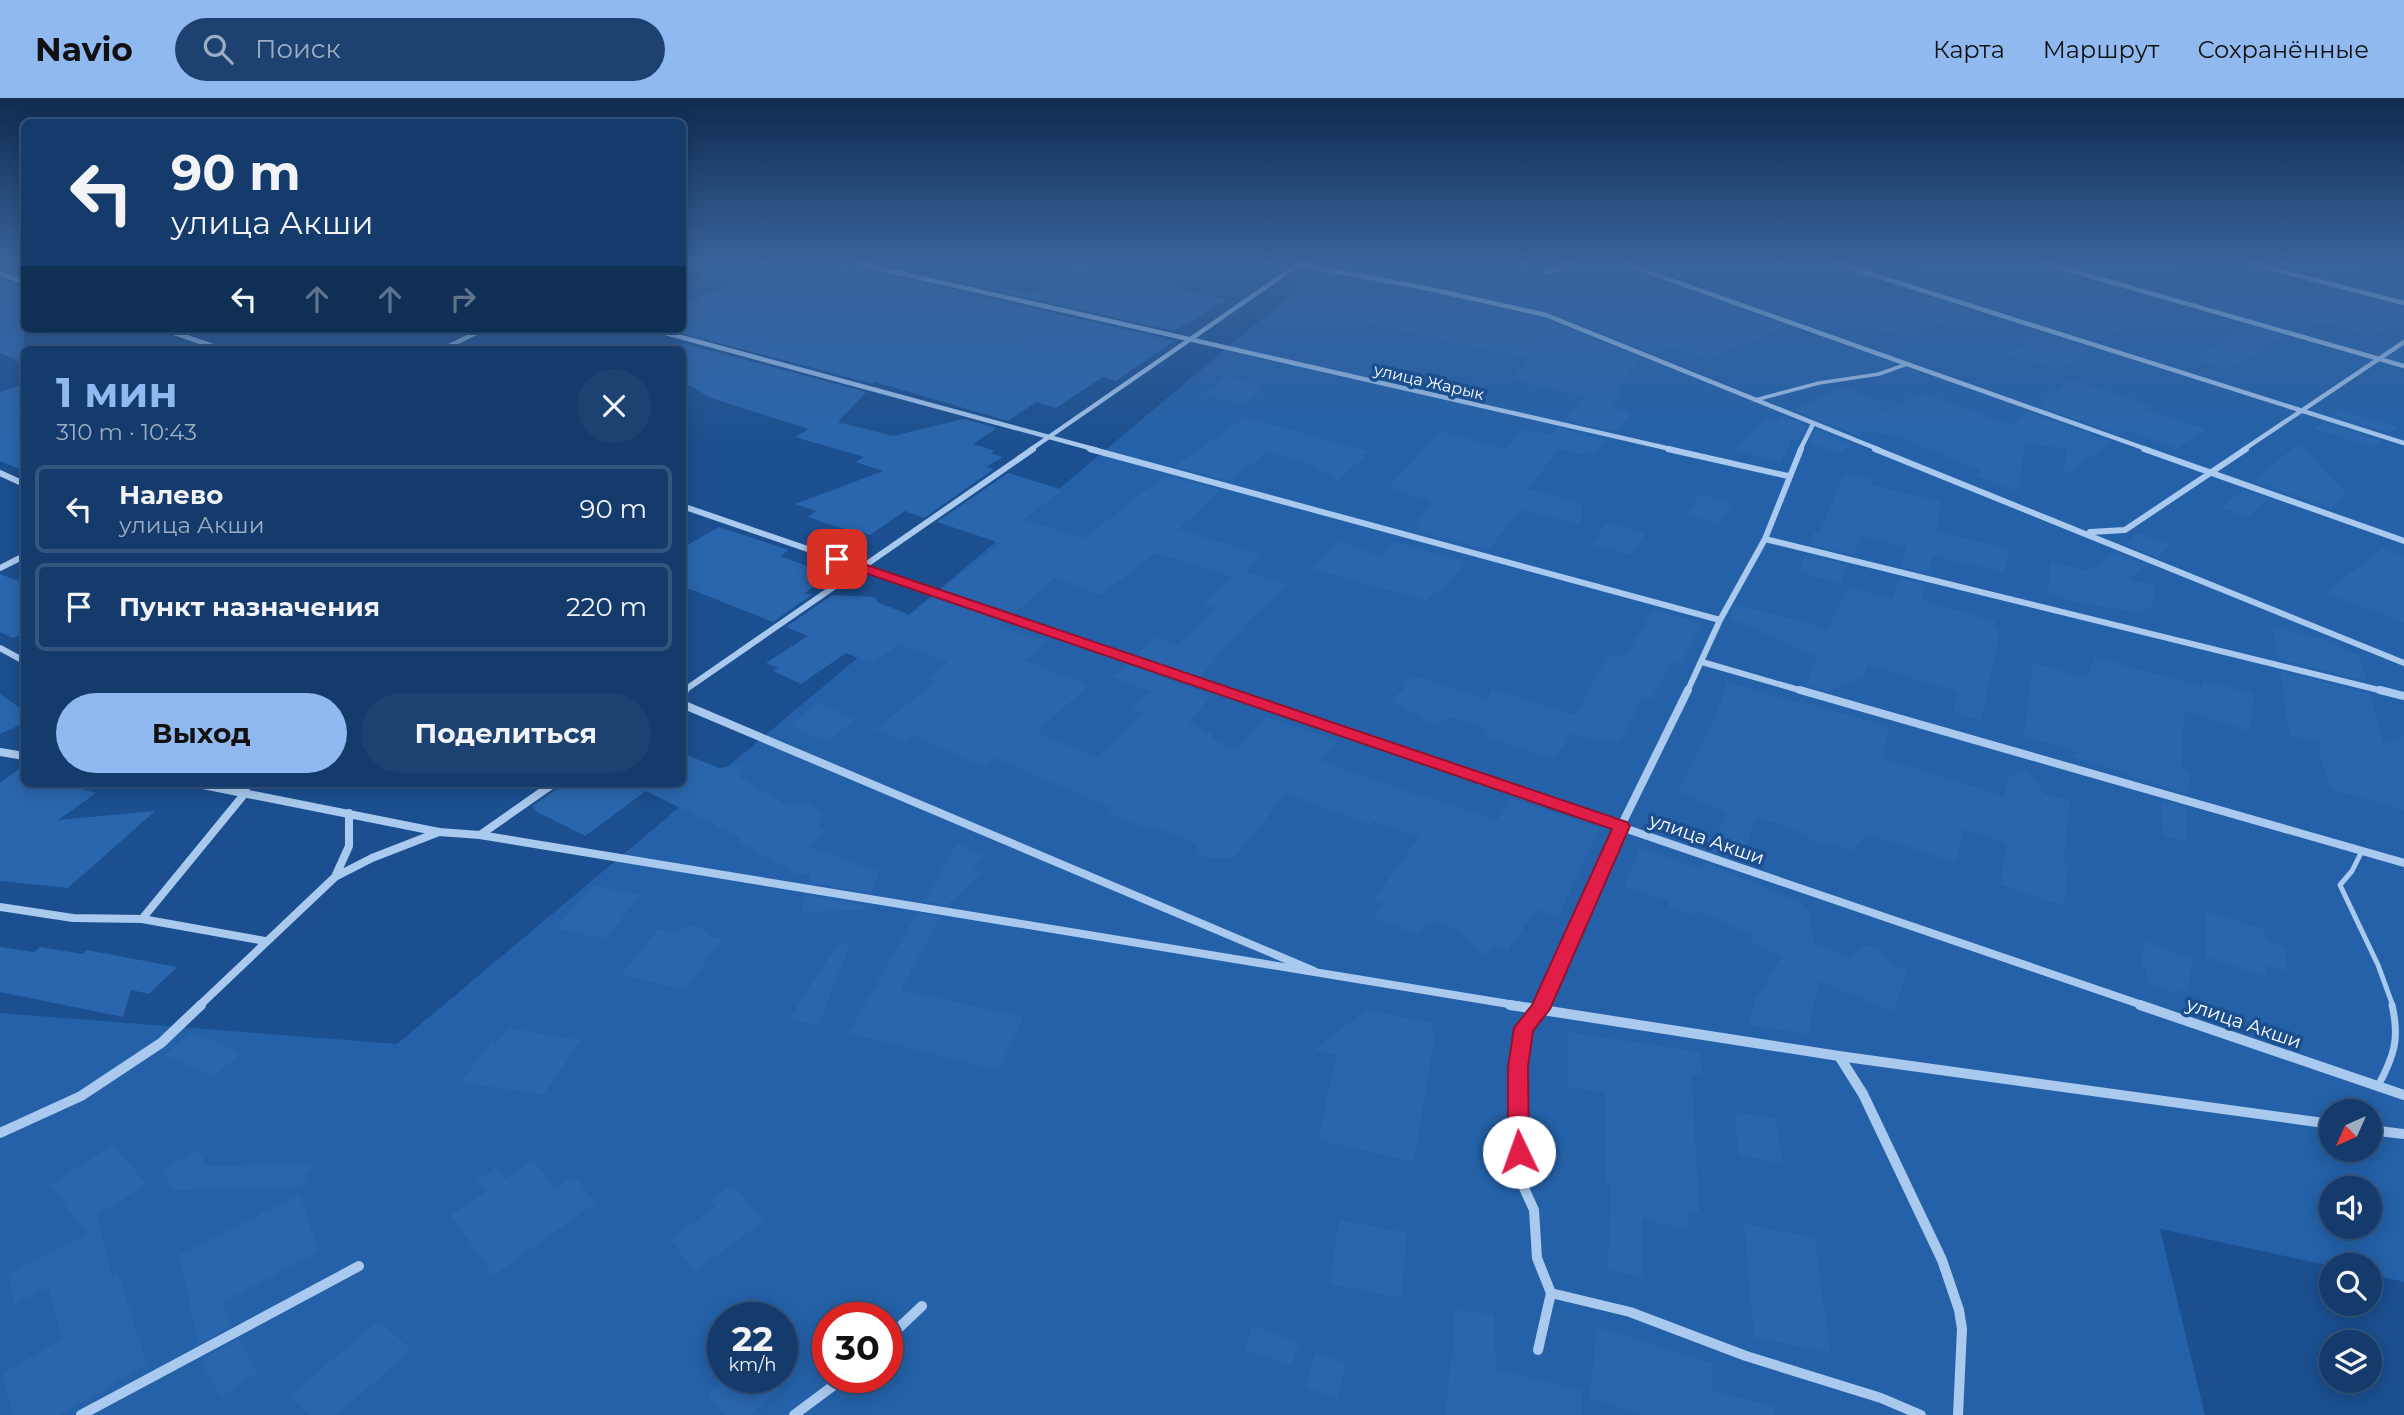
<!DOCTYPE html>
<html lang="ru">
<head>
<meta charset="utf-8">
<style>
	:root { --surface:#143b6b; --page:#1d4271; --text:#f1f3f6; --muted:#9dadc1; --line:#33557e; --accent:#90b9f0 }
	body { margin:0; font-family:Montserrat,sans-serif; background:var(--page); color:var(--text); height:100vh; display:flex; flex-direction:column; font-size:26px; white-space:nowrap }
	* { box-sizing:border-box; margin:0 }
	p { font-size:23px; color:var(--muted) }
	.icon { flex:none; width:38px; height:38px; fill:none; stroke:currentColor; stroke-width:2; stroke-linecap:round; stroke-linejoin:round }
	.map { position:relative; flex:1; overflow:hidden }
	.panel { position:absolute; left:21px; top:248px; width:665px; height:441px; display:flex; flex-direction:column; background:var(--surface); border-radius:10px; box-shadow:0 4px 18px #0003,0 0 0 2px var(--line) }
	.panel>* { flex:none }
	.hud { position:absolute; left:21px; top:21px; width:665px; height:214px; border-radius:10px; box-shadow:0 4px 18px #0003,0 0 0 2px var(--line); background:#143b6b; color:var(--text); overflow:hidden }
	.needle { width:46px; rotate:225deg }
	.controls { position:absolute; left:2319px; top:1001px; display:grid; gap:14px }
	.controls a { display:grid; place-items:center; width:63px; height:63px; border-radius:50%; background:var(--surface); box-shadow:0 4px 18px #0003,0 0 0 2px var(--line); font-size:35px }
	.speed { position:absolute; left:707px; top:1204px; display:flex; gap:14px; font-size:35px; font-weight:700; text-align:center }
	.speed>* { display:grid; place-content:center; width:91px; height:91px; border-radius:50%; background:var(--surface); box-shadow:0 4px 18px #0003,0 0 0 2px var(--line); line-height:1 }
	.speed small { font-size:18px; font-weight:400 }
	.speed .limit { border:10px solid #d22; background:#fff; color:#111 }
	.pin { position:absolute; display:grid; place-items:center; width:60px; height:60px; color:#fff; margin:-30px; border-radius:14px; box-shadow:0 4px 10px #0006 }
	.me { position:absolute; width:77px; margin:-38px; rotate:357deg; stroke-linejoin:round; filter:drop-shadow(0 0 5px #0008) }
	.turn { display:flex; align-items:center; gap:24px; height:147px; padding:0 35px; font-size:32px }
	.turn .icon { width:91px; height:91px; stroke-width:2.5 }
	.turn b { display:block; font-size:49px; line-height:60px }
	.lanes { display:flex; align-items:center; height:66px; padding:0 35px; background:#0003; justify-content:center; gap:35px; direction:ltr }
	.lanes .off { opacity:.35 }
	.round { display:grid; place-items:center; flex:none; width:74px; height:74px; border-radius:37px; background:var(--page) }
	.summary { display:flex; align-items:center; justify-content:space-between; height:119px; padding:0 35px }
	h1 { font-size:42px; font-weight:700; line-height:52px; color:var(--accent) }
	.primary-button { display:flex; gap:14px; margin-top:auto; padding:14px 35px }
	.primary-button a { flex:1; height:80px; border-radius:42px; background:var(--accent); color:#111; font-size:28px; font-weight:700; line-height:80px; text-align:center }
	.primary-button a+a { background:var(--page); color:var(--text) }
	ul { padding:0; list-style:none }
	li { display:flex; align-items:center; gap:21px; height:88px; margin:0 14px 10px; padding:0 21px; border:4px solid var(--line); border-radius:10px }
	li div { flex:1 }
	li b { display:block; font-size:26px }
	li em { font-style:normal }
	header { display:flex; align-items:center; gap:42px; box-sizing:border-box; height:98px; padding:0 35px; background:var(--accent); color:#111 }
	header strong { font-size:33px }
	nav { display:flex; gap:38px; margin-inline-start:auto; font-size:24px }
	.search { width:490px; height:63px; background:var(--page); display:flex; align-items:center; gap:18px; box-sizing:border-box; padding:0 24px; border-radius:38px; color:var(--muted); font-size:26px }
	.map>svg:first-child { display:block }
</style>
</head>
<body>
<header>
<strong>Navio</strong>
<div class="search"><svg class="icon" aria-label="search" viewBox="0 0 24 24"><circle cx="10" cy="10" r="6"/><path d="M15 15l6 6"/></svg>Поиск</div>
<nav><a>Карта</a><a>Маршрут</a><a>Сохранённые</a></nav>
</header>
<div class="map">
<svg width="2404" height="1317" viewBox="0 0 2404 1317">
	<rect width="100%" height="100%" fill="#1b4f8f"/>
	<!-- green -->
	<path fill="#2461a8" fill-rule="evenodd" d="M1327,166h978l99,18v1000l-34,-8v-9l-39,1 -171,-37 45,186h-2205v-402l397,31zM2331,1013h39v39h-39zM2331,1090h39v39h-39zM723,1220h59v59h-59zM828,1220h59v59h-59z"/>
	<!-- building -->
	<path fill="#2a66ad" d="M1076,166l53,9 -4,2 102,25 -53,31 -244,-56 9,-4 88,22 9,-2z
		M1589,166h32l3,5 163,57 -80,33 -37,-12 -16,7 -107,-44 -131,-28 8,-7 92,17z
		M1640,166h194l2,4 -45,19 53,16 -43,18z
		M1922,166h121l4,5 77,22 -16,8 41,12 -47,31 -50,-15 27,-17 -56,-17 -37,13 -56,-18 20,-9 -29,-9z
		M2065,166h110l-39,20z
		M2295,166h57l52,13v21l-110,-28z
		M843,167l319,73 12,3 -58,40 -13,-4 -47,31 -20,-6 -28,19 -133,-39 -2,2 -191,-51v-29l79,-31 43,10z
		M0,182l24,7v77l-24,-11z
		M2312,186l92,24v9l-34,20 -44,-14 -6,3 -15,-4 -12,7 -33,-9 14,-8 -9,-2z
		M1403,192l142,30 97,39 -18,21 -11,29 18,4 -14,19 -53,-12 20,-24 -73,-17 19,-20 -203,-45 24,-18 35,7z
		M1917,196l56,18 -31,14 -7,-2 -26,14 -54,-16z
		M2248,228l35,10 -53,34 -37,-10z
		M2042,235l49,16 -30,20 -54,-14z
		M682,245l184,49 -28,30 55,14 70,-17 34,9 -24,16 22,7 -4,2 12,4 -17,10 8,2 -70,49 -19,-7 -35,24 -14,-5 -3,2 -45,-15 8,-6 -21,-7 88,-33 -27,-9 8,-5 -69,-20 13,-8 -97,-31 -29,-17z
		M1227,278l18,4 19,8 -20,16 -41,-9z
		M2070,281l81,27 -6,3 61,20 -29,20 -49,-18 -7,4 -84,-30z
		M24,286v87l-24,-10v-69z
		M1843,288l34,15 8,10 37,-18 89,32 17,-13 84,30 -49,34 4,-27 -41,-6 -8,49 -44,-17 8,-4 -86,-35 -32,-5 -5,5 -64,-26z
		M2339,312l58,17 -7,6 -58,-18z
		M1784,318l23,10 -8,15 -7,-3 -11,26 -48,-15 33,-30 9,2z
		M1245,319l68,19 57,15 -32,30 -28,-17 -43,-12 -37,29 -55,-15z
		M2323,324l58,19 -7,7 -59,-19z
		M1557,330l49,11 -10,14 -9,-2 -3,4 -25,-6 -31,40 53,14v22l-61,-15 -32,40 -58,-15 -15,-8 16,-26 -43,-13 52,-57 66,18 17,-20 28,6z
		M1816,331l35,15 -10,9 -32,-9z
		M2299,345l48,51 -16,14 -78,-27z
		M1008,375l55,17 -40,30 62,18 80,-63 55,15 -41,39 82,26 -16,17 43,12 -46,44 2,2 -30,27 3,2 -18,18 -63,-22 20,-19 22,8 38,-36 -12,-5 29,-26 -78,-24 -54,42 -47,-17 -40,36 -72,-25 58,-46 -63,-21z
		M1845,375l28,7 -3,5 72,16 -6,31 73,16 -4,25 -72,-17 -4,17 -28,-6 6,-20 -46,-11 -8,19 -44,-11 5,-12 5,1z
		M2243,392l26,9 -22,18 -26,-9z
		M1700,396l32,9 -13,21 -34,-9z
		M1607,425l39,10 -14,22 -41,-11z
		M719,429l70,23 -9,6 51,19 -28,19h10l-40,28 -91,-36v-38z
		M2138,435l13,5 21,7 -15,12 -33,-13z
		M1340,442l40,17 15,-15 71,19 -25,31 -5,-2 -9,11 -115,-32z
		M2382,450l22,8v67l-79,-30z
		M2114,454l33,13 -19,14 27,7 -3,23 -6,-2 -1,6 -67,-10 -31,-10 4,-31 37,9z
		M1805,457l43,10 -8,19 -42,-12z
		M0,476l24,9v50l-11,5 -13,-6z
		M1898,480l28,6 -4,16 72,21 6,10 -19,90 -28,-9 5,-20 -90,-27 -4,12 -36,14 -22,-6 11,-28 -88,-39 6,-14 93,25 20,-42 44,12z
		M832,497l43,2 2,5 33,13 22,-18 72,25 -6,5 48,14 -20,20 63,24 -52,47 60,25 46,-44 -11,-4 18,-18 -38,-14 14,-13 86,31 -23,27 22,12 4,7 22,8 29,-32 71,24 -15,20 103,37 2,-2 70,24 12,-22 90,30 -41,90 -22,-9 -28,43 -15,-7 -6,10 -18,-12 -9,-11 -27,-12 -3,4 -4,-1 -7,12 -46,-18 9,-13 -9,-4 46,-63 -46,-16 -3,4 -84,-31 -52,64h-25l-10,-5 -4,-9 -40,-17 -4,4 -44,-18 5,-5 -117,-50 -12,9 -70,-32 -8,7 -30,-13 61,-47 -9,-3 21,-17 -49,-18 -27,20 -26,-11 -45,31 -28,-13 5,-3 -12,-5 42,-27 -22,-9z
		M1653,512l49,13 -21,41 -9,-3 -21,38 -8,-2 -24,47 -16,-5 -2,4 -29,-10 -18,27 -70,-23 5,-8 -38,-12 -13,7 -10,-2 -38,-22 14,-11 1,-7 8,-5 9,1 64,21 6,-10 83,26 33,-59 17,1z
		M2272,528l51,13 36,16 8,26 -89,-22z
		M2095,559l97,27 10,2 1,-6 51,14 -4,37 -66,-20 -2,57 8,3 -2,23 -118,-38 11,-3 -57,-17 9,-73 53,15z
		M2280,573l90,23 14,50 20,-8v74l-75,-21 -3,-21 -4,-1 -3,-25 -29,-7z
		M1727,584l72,21 2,-6 8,2 -6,3 87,25 -8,31 122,38 4,-19 19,-7 18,24 25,7 -7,63 5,2 -4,40 -64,-21 7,-42 -43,-14 -8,34 -88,-29 -17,17 -20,-8 -7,2 -16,-7 -1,-4 -50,-17 -17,44 -30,-11 16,-38 -48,-20 39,-80z
		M0,596l24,17v12l-24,11z
		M819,605l37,16 -29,23 -38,-17z
		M682,655l37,15 22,-3 -1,12 46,28 23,-2 13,10 -3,13 9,5 -19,15 70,26 -8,21 -61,-10v-8l-13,-1 -60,-33 4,-3 -95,-47 -61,45 -48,-24 -5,-6 25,-17 2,-5h123z
		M24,667v19h38l34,9 -38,27 97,-9 -87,77 -68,-7v-98z
		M2161,702l26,8v34l-25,-7z
		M957,745l27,13 -12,11 10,6 -35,32 -23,-4z
		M1640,750l62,21 2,-7 96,40 8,7 6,34 35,13 18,-11 12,5 11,14 17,7 -13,41 -75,-31 -11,53 -59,-9 7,-26 26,-43 -33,-14 4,-6 -57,-26 -1,5 -27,-9 2,-4 -46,-16z
		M593,787l48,10 -36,44 -49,-11z
		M805,797l61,10 -2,5 -63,2z
		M2205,813l60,19v10l20,7 2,25 -21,-6 1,11 -61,-20z
		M917,815l23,4 -39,73 123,27 -26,53 -149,-37z
		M692,828h7l11,10 12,3 -36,51 -65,-15 37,-46 15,3z
		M2146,843l47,18 -6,34 -9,-4 -1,6 -29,-12 1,-5 -4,-1 2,-10 -6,-2z
		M839,844l10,5 -31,79 -29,-7z
		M0,849l34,5 6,-5 42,7 5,-4 90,17 -28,27 -18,-4 -8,27 -123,-25z
		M1366,912l67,13 -1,7 3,3 -21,129 -96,-22 19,-85 -24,-5z
		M508,930l73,12 -38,55 -82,-13 31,-42 5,3z
		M192,934l49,21 -28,24 -49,-22z
		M1568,934l131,20 3,22 -10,1 7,138 -11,-3 1,20 -47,-11v58l-34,-7 3,-86 -6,-1v-90l-37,-6z
		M1735,1014l41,7 6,44 -44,-8z
		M113,1047l33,39 -49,32 15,60 6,-3 29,91 -87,51h-47l-10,-42 59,-34 -14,-52 -34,18 -6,-30 79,-41 -37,-49z
		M198,1052l9,16 107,-2 -13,23 -128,3 -10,-20z
		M533,1062l22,28 19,-12 22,27 -103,73 -42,-61 35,-23 -9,-12 19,-13 9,12z
		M733,1086l31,37 -69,50 -25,-32 45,-32 -6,-7z
		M300,1096l19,58 -98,51 12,22 -34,19 -20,-89z
		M1339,1122l68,13 -6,65 -71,-14z
		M1744,1126l71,14 15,115 -76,-16z
		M1454,1212l40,4 2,56 86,21 -1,24h-136l6,-56 4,1z
		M379,1222l32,30 -74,65h-28l-19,-19z
		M1253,1228l46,16 -8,24 -47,-16z
		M1597,1229l115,36 -1,27 64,17 -1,8h-131l-54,-17z
		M239,1241l18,34 -37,24 -11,-23 -3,2 -4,-17z
		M1315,1254l31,11 -9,35 -32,-11z
		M728,1279h63l-40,38h-26l-17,-19z"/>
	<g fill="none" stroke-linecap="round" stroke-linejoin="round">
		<!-- lane-far2 -->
		<path stroke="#a9c9ee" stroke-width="3.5" d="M1755,302l64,-17 60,-9 28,-10"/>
		<!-- lane-far1 -->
		<path stroke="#a9c9ee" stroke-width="5" d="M2362,753l-10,20 -12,14 38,80 15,41"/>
		<!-- lane -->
		<path stroke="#a9c9ee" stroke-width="7" d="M2378,988c16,-30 22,-47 14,-81"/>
		<!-- street-far3 -->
		<path stroke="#a9c9ee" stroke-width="4.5" d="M860,166l815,186
			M1297,166l133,25 116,26 334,135
			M1626,166l523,186
			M1839,166l565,179
			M2048,166l356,102
			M2253,166l151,39
			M1547,174l25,-8
			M0,176l24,8
			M163,231l61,21
			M651,231l446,121
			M441,252l43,-21
			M1030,352l269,-186
			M1800,352l13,-26
			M2243,352l161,-108"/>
		<!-- street-far2 -->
		<path stroke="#a9c9ee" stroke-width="6" d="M1090,351l630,171
			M1668,351l120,27
			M1875,351l529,214
			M2144,351l260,92
			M0,375l24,11
			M682,408l543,186
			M2090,434l35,-2 121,-81
			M1765,441l622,153
			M0,470l24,-12
			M0,550l24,13
			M1702,564l104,30
			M682,594l351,-243
			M1687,594l33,-72 45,-81 36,-90"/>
		<!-- street-far1 -->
		<path stroke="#a9c9ee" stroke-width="8" d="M1220,592l925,316
			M1800,592l604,173
			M2380,592l24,6
			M682,594l3,-2
			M682,606l632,267
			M0,654l24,4
			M198,686l241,48 41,3 1041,171
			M480,737l73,-51
			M335,779l14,-31v-33
			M0,809l73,11 69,1 123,22
			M142,821l104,-127 -2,-8
			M199,908l136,-129 37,-19 67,-26
			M1541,908l80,-180 67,-136"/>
		<!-- street -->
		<path stroke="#a9c9ee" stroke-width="10" d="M1510,907l329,51 492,68
			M1542,907l-18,23 -6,39 -1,57 3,55 14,31 3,48 14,35 79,19 116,44 135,42 40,17
			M2140,907l264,90
			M1839,958l24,38 79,166 17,50 3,19 -4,86
			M2370,1032l34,4
			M0,1035l81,-37 80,-53 40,-38
			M887,1241l35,-33
			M1538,1252l13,-57
			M81,1317l278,-149
			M794,1317l51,-38"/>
	</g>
	<!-- sky -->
	<linearGradient id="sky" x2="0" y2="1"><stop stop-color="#0f2b4f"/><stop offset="0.47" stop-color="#39639b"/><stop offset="1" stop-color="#39639b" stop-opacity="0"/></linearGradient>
	<rect width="2404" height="350" fill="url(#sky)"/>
	<!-- route -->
	<path fill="#e11d48" stroke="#92132f" stroke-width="2" d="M837,457l790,267 3,4 -80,183 -17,22 -5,36 1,85 -3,6 -7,3 -8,-3 -3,-6v-85l6,-39 18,-23 80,-176 -779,-267 -2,-3z"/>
	<g text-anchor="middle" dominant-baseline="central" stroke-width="7" stroke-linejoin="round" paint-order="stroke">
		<!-- far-street labels -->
		<g font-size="16" fill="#fff" stroke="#1b4f8f">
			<text transform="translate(1429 284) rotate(13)">улица Жарык</text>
		</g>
		<!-- street labels -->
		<g font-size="19" fill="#fff" stroke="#1b4f8f">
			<text transform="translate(1707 741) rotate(19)">улица Акши</text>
			<text transform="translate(2244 925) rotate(19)">улица Акши</text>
		</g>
	</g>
</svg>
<div class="controls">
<a><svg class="needle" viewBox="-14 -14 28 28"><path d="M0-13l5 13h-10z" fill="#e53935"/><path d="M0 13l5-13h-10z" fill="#9dadc1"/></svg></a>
<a><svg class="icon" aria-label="sound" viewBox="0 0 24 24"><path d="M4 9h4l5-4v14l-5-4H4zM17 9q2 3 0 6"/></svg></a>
<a><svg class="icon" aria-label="search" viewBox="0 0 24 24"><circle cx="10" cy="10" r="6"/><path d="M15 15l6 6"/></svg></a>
<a><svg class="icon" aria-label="layers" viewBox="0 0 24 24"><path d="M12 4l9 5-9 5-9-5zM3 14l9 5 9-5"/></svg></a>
</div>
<div class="speed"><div>22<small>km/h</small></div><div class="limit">30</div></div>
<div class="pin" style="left:837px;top:461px;background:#d93025"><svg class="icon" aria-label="arrive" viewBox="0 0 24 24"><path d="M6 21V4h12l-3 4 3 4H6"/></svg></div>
<svg class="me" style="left:1519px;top:1054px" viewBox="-20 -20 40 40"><circle r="19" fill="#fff"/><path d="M0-13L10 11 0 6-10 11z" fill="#e11d48"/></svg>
<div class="hud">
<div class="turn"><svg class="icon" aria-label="left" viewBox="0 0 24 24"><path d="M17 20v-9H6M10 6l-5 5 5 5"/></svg><div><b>90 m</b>улица Акши</div></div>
<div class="lanes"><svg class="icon" aria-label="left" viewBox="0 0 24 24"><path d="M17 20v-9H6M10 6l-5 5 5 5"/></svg><svg class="icon off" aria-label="ahead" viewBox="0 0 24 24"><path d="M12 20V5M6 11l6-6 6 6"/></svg><svg class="icon off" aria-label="ahead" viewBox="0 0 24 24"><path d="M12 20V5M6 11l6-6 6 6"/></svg><svg class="icon off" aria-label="right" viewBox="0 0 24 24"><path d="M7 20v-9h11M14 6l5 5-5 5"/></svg></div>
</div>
<section class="panel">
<div class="summary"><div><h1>1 мин</h1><p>310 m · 10:43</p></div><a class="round"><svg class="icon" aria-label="close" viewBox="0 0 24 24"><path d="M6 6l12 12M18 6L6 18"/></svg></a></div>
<ul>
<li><svg class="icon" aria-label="left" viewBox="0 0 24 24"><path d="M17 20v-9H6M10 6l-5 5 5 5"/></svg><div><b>Налево</b><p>улица Акши</p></div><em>90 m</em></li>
<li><svg class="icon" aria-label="arrive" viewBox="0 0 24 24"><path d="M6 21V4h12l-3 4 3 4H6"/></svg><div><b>Пункт назначения</b></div><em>220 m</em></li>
</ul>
<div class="primary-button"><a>Выход</a><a>Поделиться</a></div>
</section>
</div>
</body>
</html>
